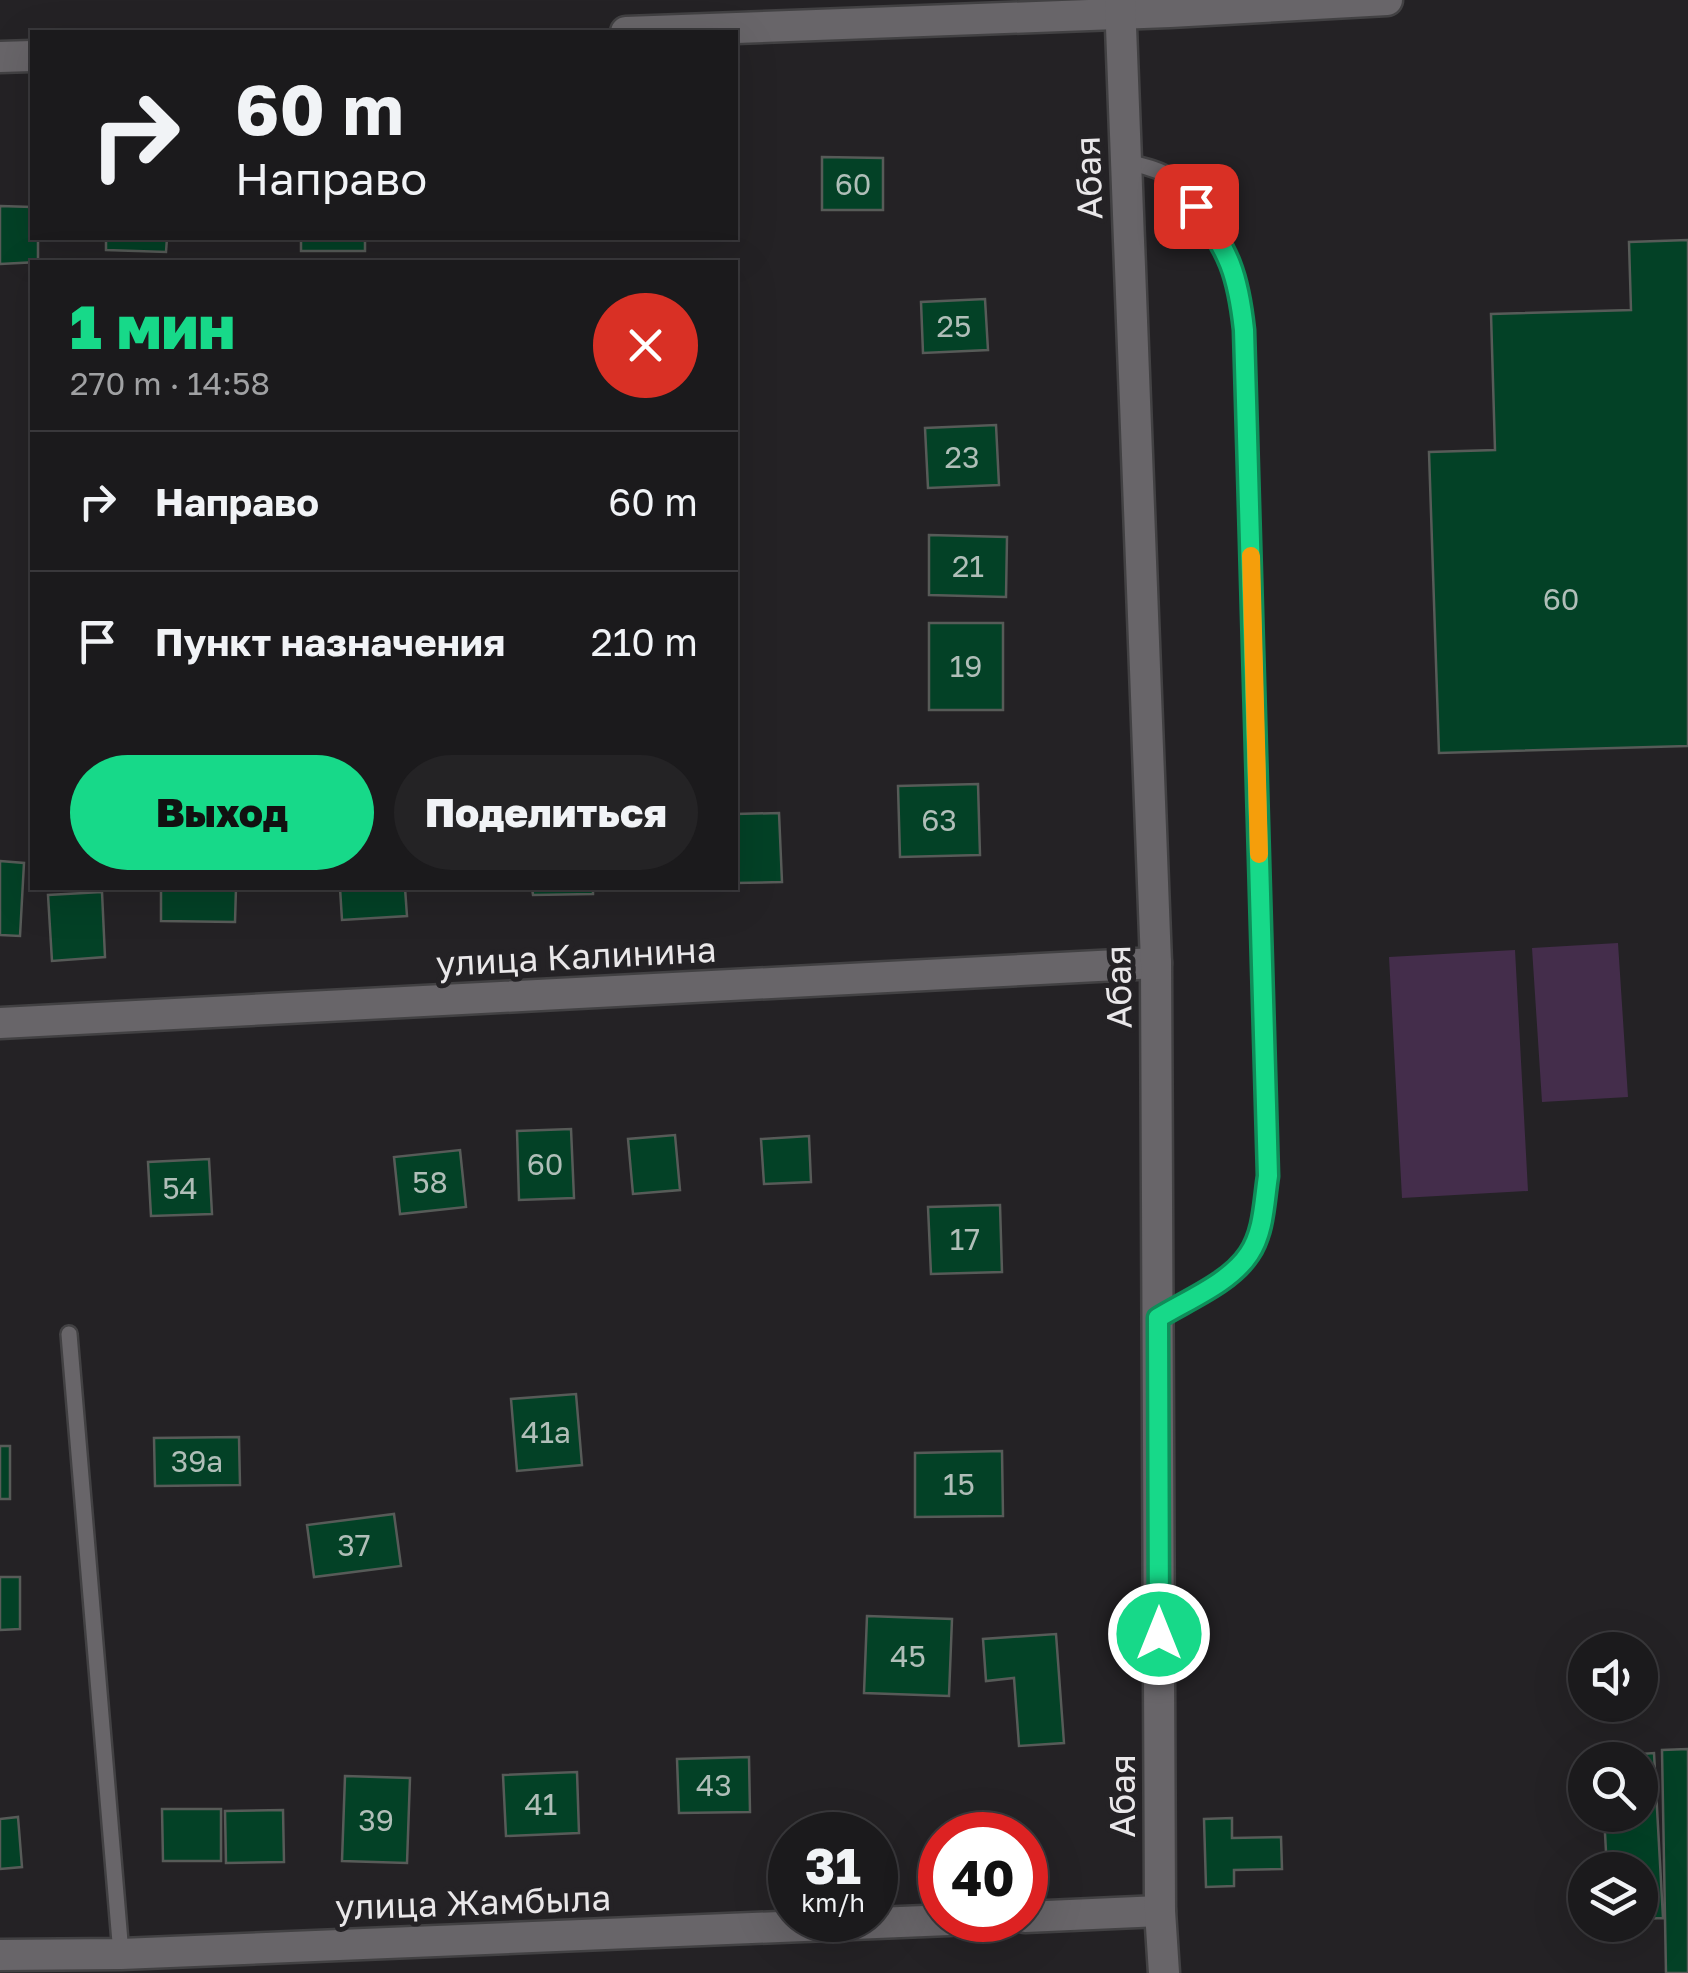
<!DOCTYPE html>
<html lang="ru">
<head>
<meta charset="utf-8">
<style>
	:root { --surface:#1b1a1c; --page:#242325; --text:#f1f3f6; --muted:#a0a1a3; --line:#39383b; --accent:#17d989 }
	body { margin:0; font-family:"Golos Text",sans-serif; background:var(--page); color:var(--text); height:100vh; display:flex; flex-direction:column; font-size:38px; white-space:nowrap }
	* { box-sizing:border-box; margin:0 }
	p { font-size:32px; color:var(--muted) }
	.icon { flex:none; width:55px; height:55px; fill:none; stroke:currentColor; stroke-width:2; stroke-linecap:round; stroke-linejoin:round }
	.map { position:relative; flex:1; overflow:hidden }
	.panel { position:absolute; left:30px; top:260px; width:708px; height:630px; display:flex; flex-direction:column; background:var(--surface); border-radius:0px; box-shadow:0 10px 40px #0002,0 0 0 2px var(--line) }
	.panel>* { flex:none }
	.hud { position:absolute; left:30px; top:30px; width:708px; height:210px; border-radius:0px; box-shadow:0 10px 40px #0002,0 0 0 2px var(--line); background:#1b1a1c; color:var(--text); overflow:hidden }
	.buttons { position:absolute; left:1568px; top:1632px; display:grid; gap:20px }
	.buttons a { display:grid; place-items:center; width:90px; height:90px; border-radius:50%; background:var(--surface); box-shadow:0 10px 40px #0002,0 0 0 2px var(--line); font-size:50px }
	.speed { position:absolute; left:768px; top:1812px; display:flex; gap:20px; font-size:50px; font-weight:700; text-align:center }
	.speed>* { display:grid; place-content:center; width:130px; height:130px; border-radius:50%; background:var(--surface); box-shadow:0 10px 40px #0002,0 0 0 2px var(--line); line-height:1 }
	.speed small { font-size:25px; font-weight:400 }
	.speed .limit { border:15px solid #d22; background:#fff; color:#111 }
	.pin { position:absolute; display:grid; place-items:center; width:85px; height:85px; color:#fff; margin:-42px; border-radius:20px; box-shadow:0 5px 15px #0006 }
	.me { position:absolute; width:110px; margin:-55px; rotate:0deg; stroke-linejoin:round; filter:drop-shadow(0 0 8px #0008) }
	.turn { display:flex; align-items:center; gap:35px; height:210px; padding:0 40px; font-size:45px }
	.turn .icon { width:130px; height:130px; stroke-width:2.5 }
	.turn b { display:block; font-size:70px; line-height:85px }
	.round { display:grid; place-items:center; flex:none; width:105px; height:105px; border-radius:52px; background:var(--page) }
	.overview { display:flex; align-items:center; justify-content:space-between; height:170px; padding:0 40px }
	h1 { font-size:60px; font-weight:800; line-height:75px; color:var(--accent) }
	.cta { display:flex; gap:20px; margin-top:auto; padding:20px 40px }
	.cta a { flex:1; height:115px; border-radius:60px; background:var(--accent); color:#111; font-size:40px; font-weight:800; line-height:115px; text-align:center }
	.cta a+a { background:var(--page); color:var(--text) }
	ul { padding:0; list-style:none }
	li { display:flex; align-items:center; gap:30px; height:140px; padding:0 40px; border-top:2px solid var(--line) }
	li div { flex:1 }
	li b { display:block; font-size:38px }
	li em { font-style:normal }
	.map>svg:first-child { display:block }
</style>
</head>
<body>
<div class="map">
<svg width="1688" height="1973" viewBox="0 0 1688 1973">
	<rect width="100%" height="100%" fill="#242225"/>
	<!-- green -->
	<path fill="#442d4b" d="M1618,943l10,154 -86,5 -10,-154z
		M1515,950l13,241 -126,7 -13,-241z"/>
	<!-- building -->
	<path fill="#034126" stroke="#575b58" stroke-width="2.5" d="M822,157l61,1v52h-61z
		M0,206l32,1v31h6v24l-38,2z
		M106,238h61l-1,14 -60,-2z
		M301,238h64v13h-64z
		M1688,240v506l-249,7 -10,-301 66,-2 -4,-136 140,-4 -2,-68z
		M985,299l3,51 -65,3 -2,-51z
		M996,425l3,60 -71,3 -3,-60z
		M929,535l78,2 -1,60 -77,-2z
		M929,623h74v87h-74z
		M978,784l2,71 -80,2 -2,-71z
		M779,813l3,69 -47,1v-69z
		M0,861l24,2 -4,73 -20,-1z
		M161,888h75l-1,34 -74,-1z
		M340,888h65l2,28 -65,4z
		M532,888h61v6l-60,1z
		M102,892l3,65 -53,4 -4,-66z
		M571,1129l3,69 -55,2 -2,-69z
		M675,1135l5,55 -47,4 -5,-55z
		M809,1136l2,46 -47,2 -3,-45z
		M460,1150l6,57 -66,7 -6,-57z
		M209,1159l3,55 -61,2 -3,-54z
		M1000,1205l2,67 -71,2 -3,-67z
		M576,1394l6,71 -65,6 -6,-72z
		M239,1437l1,48 -85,1 -1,-48z
		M0,1446h10v53h-10z
		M1002,1451l1,65 -88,1v-64z
		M394,1514l7,52 -87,11 -7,-52z
		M0,1577h20v52l-20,1z
		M867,1616l85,3 -3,77 -85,-3z
		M1056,1634l8,109 -45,3 -5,-68 -28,3 -3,-42z
		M1688,1749v224h-22l-4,-223z
		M1654,1753l9,165 -23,1v-49h-33l-3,-55h36v-55h-39v-3z
		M749,1757l1,55 -71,1 -2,-54z
		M577,1772l2,61 -73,3 -3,-61z
		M345,1776l65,2 -3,85 -65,-2z
		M162,1809h59v52h-58z
		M283,1810l1,52 -58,1 -1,-52z
		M18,1817l4,50 -22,2v-50z
		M1232,1818v20l49,-1 1,32 -48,1v16l-28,1 -2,-68z"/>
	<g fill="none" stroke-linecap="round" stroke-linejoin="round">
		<defs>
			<path id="lane" d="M1125,161c14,4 34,8 45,16 49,40 67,93 75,153l22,847c-3,25 -4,55 -18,77 -19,29 -63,46 -91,64
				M69,1334l52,620"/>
			<path id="street" d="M626,32l544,-20 217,-12
				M0,57l32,-1
				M0,1023l1156,-60
				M1025,1917l135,-6
				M0,1955l121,-1 828,-34"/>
			<path id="secondary" d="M1120,0l36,963 4,948 4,62"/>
		</defs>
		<!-- lane casing -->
		<use href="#lane" stroke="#424143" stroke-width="20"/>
		<!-- street casing -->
		<use href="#street" stroke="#424143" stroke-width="35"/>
		<!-- secondary casing -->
		<use href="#secondary" stroke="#424143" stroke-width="35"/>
		<!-- lane -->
		<use href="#lane" stroke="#686569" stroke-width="15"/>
		<!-- street -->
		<use href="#street" stroke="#686569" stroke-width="30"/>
		<!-- secondary -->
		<use href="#secondary" stroke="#686569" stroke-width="30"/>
	</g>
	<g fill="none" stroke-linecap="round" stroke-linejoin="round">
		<defs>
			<path id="route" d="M1159,1634l-1,-316c29,-18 72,-35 91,-64 15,-22 15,-52 19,-78l-24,-846c-6,-56 -15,-78 -48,-124"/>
		</defs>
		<!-- route casing -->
		<use href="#route" stroke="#0f8d59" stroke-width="25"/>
		<!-- route -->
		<use href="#route" stroke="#17d989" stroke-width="18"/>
		<!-- slow -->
		<path stroke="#f59e0b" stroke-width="18" d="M1251,556l8,298"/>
	</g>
	<g text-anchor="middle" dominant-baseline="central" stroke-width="10" stroke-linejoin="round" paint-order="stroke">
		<!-- number labels -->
		<g font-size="30" fill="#b0beb8">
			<text x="853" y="184">60</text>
			<text x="954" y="326">25</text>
			<text x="962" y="457">23</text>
			<text x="968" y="566">21</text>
			<text x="1561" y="599">60</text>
			<text x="966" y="666">19</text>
			<text x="939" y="820">63</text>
			<text x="545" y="1164">60</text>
			<text x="430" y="1182">58</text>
			<text x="180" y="1188">54</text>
			<text x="965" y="1239">17</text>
			<text x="546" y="1432">41а</text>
			<text x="197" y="1461">39а</text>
			<text x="959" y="1484">15</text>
			<text x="354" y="1545">37</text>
			<text x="908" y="1656">45</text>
			<text x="714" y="1785">43</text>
			<text x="541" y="1804">41</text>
			<text x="376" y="1820">39</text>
		</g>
		<!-- street labels -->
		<g font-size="35" fill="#e9e7e9" stroke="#242225">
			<text transform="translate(1088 178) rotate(-92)">Абая</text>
			<text transform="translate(576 956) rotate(-3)">улица Калинина</text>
			<text transform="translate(1118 987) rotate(-91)">Абая</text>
			<text transform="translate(1122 1796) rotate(-90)">Абая</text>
			<text transform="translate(473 1902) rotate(-2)">улица Жамбыла</text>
		</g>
	</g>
</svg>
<div class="buttons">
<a><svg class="icon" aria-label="sound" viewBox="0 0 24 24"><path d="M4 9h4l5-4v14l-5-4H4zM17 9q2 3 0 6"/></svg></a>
<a><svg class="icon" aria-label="search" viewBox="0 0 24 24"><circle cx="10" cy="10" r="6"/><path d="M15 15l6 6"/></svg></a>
<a><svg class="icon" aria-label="layers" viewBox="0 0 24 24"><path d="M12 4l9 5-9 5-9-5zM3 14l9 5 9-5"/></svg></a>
</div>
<div class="speed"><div>31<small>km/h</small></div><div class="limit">40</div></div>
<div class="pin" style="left:1196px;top:206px;background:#d93025"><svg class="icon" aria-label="arrive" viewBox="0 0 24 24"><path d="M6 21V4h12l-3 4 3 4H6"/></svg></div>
<svg class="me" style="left:1159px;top:1634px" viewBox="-20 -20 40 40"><circle r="17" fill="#17d989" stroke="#fff" stroke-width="3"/><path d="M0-11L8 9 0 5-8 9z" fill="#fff"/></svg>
<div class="hud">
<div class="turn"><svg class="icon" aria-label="right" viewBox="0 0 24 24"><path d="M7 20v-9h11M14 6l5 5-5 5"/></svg><div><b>60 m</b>Направо</div></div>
</div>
<section class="panel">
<div class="overview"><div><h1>1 мин</h1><p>270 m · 14:58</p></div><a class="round" style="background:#d93025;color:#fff"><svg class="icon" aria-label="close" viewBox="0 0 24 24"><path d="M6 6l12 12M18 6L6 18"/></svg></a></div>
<ul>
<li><svg class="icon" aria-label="right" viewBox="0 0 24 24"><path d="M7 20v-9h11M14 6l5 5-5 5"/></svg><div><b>Направо</b></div><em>60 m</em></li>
<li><svg class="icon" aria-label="arrive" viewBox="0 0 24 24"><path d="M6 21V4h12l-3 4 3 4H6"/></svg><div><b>Пункт назначения</b></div><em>210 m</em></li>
</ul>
<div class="cta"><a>Выход</a><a>Поделиться</a></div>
</section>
</div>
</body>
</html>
